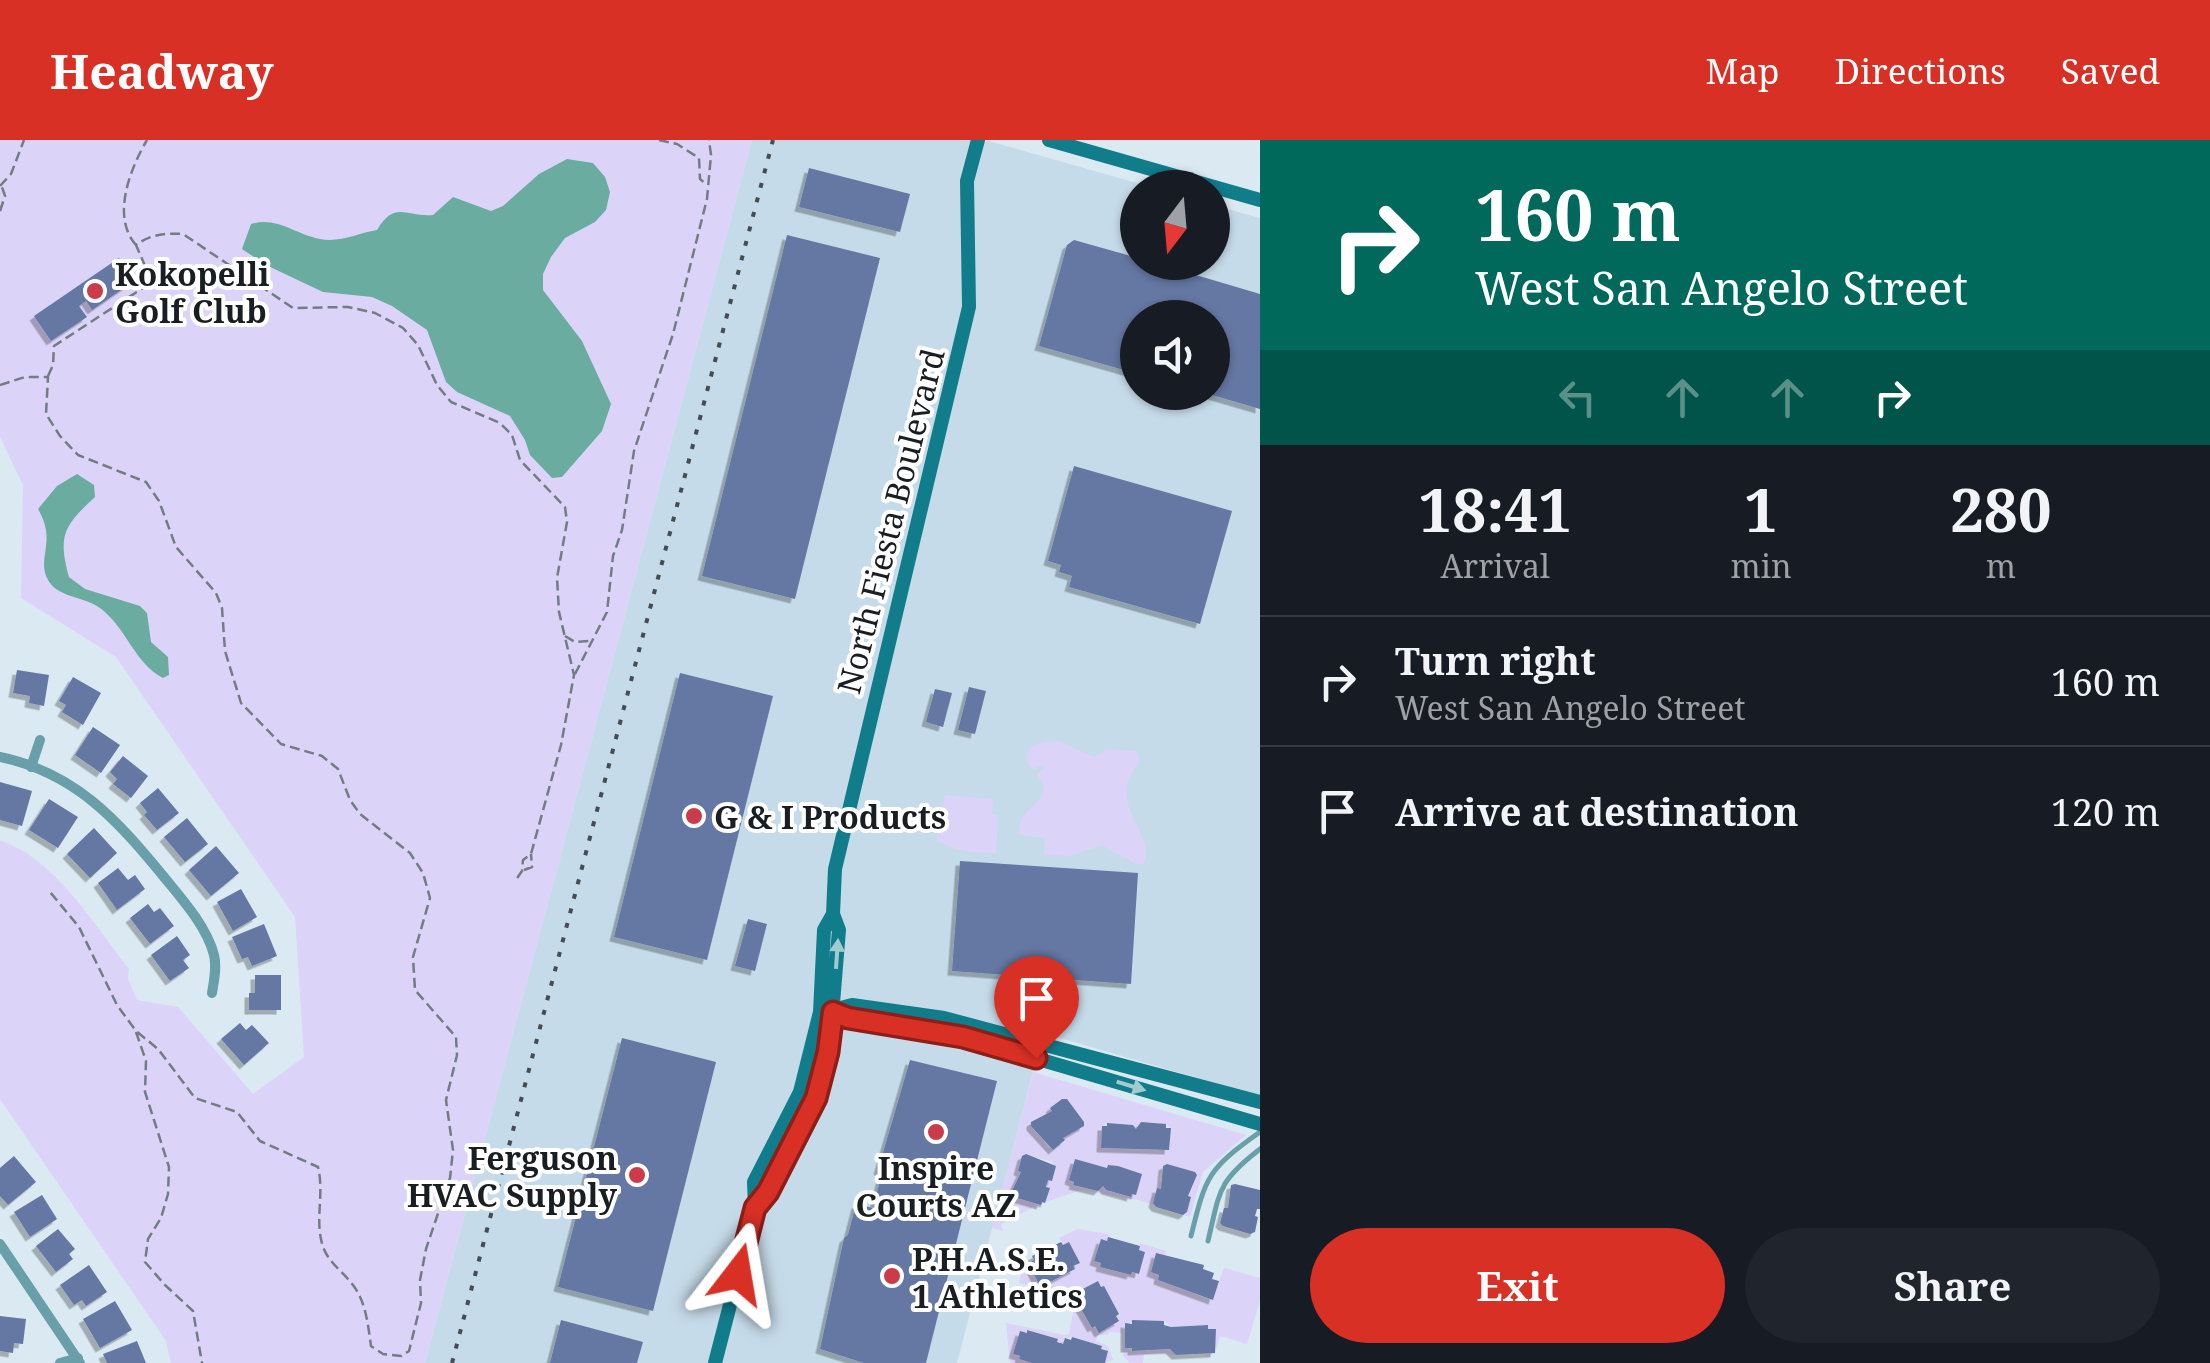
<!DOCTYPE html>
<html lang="en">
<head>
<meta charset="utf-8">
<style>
	:root { --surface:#171b24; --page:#20242c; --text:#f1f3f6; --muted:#9ea1a6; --line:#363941; --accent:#d93025 }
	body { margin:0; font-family:"Noto Serif",serif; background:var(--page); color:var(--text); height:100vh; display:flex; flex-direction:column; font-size:38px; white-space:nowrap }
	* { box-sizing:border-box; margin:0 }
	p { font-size:32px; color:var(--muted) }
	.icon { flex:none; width:55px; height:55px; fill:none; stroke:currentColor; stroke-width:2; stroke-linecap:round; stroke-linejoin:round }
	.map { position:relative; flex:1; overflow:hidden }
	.details { display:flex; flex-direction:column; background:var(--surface); width:950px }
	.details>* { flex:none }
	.hud { background:#00695c; color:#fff; overflow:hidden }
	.needle { width:65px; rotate:196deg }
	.tools { position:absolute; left:1120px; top:30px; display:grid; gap:20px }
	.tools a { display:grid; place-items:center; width:110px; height:110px; border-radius:50%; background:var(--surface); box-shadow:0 2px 8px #0004; font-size:50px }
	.pin { position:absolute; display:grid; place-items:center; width:85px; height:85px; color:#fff; margin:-102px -42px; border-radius:50% 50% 50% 0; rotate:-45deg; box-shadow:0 0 10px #0007 }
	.pin .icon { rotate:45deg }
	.me { position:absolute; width:110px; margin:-55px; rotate:14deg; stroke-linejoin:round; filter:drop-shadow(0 0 8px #0008) }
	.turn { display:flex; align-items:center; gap:35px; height:210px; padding:0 50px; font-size:45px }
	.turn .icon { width:130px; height:130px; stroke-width:2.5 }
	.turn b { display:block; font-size:70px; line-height:85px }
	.lanes { display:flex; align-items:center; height:95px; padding:0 50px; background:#0003; justify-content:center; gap:50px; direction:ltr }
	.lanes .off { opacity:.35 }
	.eta { display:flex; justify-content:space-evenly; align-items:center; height:170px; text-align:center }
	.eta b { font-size:60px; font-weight:700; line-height:70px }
	.primary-button { display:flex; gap:20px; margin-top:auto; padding:20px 50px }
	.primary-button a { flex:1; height:115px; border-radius:60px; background:var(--accent); color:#fff; font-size:40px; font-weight:700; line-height:115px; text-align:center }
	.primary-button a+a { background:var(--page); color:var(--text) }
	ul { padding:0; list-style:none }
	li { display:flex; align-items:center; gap:30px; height:130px; padding:0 50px; border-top:2px solid var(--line) }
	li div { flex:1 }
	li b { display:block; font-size:38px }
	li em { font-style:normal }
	header { display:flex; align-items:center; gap:60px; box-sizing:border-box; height:140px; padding:0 50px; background:var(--accent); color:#fff }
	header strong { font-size:48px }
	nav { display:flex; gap:55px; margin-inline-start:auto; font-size:35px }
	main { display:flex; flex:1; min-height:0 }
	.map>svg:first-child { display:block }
</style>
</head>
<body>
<header>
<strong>Headway</strong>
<nav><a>Map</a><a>Directions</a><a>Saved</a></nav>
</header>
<main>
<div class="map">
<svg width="1260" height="1223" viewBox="0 0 1260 1223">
	<defs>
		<filter id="shadow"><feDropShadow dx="-4.5" dy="4.5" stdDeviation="0" flood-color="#0004"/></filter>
	</defs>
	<rect width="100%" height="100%" fill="#dbe9f3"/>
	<!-- built -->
	<path fill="#c6dbe9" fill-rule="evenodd" d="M752,0h233l166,47 -13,1v74h74l1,-57 47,13v878l-217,-63 -86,330h-532zM1138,178h74v74h-74z"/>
	<!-- green -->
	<path fill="#dbd4f8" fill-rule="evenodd" d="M0,0h752l-327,1223h-254l-5,-22 -166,-242v-258c52,14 97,87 129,128l-1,10 9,21 41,7 75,87 51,-37 -9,-140 -179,-260 -95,-59 2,-113 -23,-48z
		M1059,601l35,16 13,-8 29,2 4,10c-37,46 16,68 4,102l-6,2 -36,-20 -32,11 -26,-1 1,-17 -25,-3c-6,-33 42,-32 16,-61l8,-5 -2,-4 -8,4 -5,-3 -3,-11c7,-14 19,-13 33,-14z
		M945,655l48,4 -1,15 6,1 -2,38c-19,0 -45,-1 -59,-14z
		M1033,932l213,63 -43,37 -13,45 -52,-17 -56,-10 -40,13 -41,21 2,7 -11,-3zM1062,959l21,27 -20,12 1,3 -11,8 -5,-1 -16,-26 20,-11 -2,-3zM1108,983l24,2 4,4 1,-3 29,-2 5,5 -13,22 -22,-3 -1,2 -34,-3 1,-21zM1027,1015l26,7 -7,25 3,2 -9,16 -26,-8 -3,-4 10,-21 -3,-2 4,-13zM1075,1019l32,9 2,-3 23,5 -1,27 -25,-7 -3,-4 -6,5 -24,-6zM1168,1024l26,8 3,4 -9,20 3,2 -4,14 -5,2 -26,-7 6,-25 -3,-2 4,-14z
		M1077,1089l32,5 -2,7 -6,-2 -6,22 6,2 -1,4 30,8 2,-3 6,2 7,-22 -6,-2 1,-7 26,8 -1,5 -9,-2 -4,18 43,19 -1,3 18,6 12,-32 36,10v23l-13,43 -27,-8 -5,17 -7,3 -64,-2 -1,9h-13l-7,-7 -1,-23 -13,-1 -2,3h-9l-2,6 12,5 5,14 -8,3 3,-11 -7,-3 1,-3 -30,-9 -7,2 -2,5 -6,-2 1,-3 -30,-9 -1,3 -8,-1 -5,22 18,9h-22l-4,-40 58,12 5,-1 7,-38 -57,-13 5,-19 4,-1 11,20 35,-14 -1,-3 6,-3 -10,-21 -6,3 -4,-7zM1164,1181l7,6 37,-2v4h7l-8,27 -31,-1 -6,-6 -38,2 -7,-4 1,-24z"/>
	<!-- water -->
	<path fill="#6aada0" d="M567,19l26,4 12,14 5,15 -4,18 -11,12 -30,16 -14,19 -8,17v16l39,51 29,63 -9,27 -40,46 -10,1 -22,-23 -5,-15 -15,-24 -53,-24 -11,-10 -19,-52 -35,-24 -20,-9 -49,-5 -57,-27 -24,-16 9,-25c25,-8 44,10 69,15 20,4 38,-6 57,-9 18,-30 28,-13 56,-15l20,-18 38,14 12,-5 36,-32z
		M77,334l17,11 1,12c-30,28 -38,37 -26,80l16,12 55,17 7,7 4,29 17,15 1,18 -6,3c-28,-14 -37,-51 -63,-70 -16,-12 -44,-10 -53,-30 -10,-21 10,-37 -9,-69l19,-23z"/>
	<!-- building -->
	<path fill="#6578a3" filter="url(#shadow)" d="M809,28l101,26 -10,38 -101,-25z
		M787,95l93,23 -85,341 -93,-23z
		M1074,100l64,18v4h14l108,32v115l-48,-14v-77h-74v56l-99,-28 28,-101z
		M119,118l15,23 -42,29 -6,-9 -7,5 8,11 -36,24 -17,-25z
		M1074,326l158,45 -32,113 -131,-37 3,-11 -13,-4 2,-7 -13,-4z
		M17,530l32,5 -5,31 -15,-3 1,-7 -17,-3z
		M680,533l93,23 -66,264 -93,-23z
		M73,537l28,16 -18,32 -21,-13 4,-7 -7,-4z
		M969,547l17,4 -11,43 -17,-4z
		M935,549l17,4 -9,34 -17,-5z
		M93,587l27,18 -19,28 -26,-18z
		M123,616l25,20 -17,22 -18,-14 4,-5 -7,-7z
		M0,642l32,9 -10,35 -22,-6z
		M158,648l21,25 -22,17 -13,-15 3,-3 -7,-9z
		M49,659l29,18 -20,31 -29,-18z
		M187,678l21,26 -23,18 -21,-25z
		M94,688l23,25 -27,25 -23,-24z
		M216,706l23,27 -28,23 -22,-26z
		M960,721l178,12 -7,111 -179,-13z
		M118,728l10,12 7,-5 10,14 -28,21 -19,-27z
		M241,749l16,28 -24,14 -16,-29z
		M148,764l6,8 6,-4 14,18 -24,18 -20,-26z
		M748,779l19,5 -12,47 -20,-5z
		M264,784l13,32 -25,10 -4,-9 -6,2 -10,-22z
		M177,796l13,19 -7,5 6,8 -19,13 -19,-26z
		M255,835h26v35h-32v-17h6z
		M240,883l6,7 6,-5 17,18 -25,22 -23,-26z
		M622,898l94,24 -63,249 -95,-24z
		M910,920l87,21 -71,282h-62l-44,-14 24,-111 4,-3 8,-31 17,4 9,-35 -4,-3z
		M1062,959h5l17,23v4l-21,12 2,2 -12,10 -22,-24v-4l21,-11 -2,-3z
		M1141,982l25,2v4h5l-2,22 -68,-2 1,-22h5v-3l26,2 3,4z
		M1026,1014l30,12 -4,15 -4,-1 -2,7 4,1 -5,15 -3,-1 -1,3 -28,-8 -2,-4 10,-21 -3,-1 4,-15z
		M14,1016l22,26 -28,23 -8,-9v-28z
		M1075,1019l32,9 1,-3 10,1 24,8 -6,21 -4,-1 -1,3 -25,-7 -3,-4 -5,5 -25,-6 1,-3 -5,-2z
		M1167,1024l28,8 2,3 -9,21 3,1 -4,15 -4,3 -27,-8 -3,-4 4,-15 4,1 2,-23z
		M1235,1044l25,6v19h-3l-2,7 3,1 -3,15 -5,2 -27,-8 -3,-3 4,-15h4l3,-23z
		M42,1055l15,24 -27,18 -16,-25z
		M58,1089l17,20 -6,5 4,5 -17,13 -20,-26z
		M1108,1097l32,9 -1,4 6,2 -6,22 -7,-2 -1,3 -31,-8 1,-4 -7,-2 7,-22 6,2z
		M1061,1102l2,3 6,-3 11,21 -7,3 2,3 -29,15 -1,-3 -6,3 -11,-21 6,-3 -2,-4z
		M1156,1113l48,12 -1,4 11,4 -2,6 7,2 -6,19 -55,-20 1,-5 -8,-3z
		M89,1125l18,27 -21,14 -4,-6 -8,5 -14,-20z
		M1098,1141l3,6 3,-1 15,28 -3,2 3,5 -20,12 -4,-7 -3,2 -16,-28 4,-2 -3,-6z
		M115,1161l17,29 -32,18 -17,-29z
		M0,1176l26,3 -3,25 -9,-1 -1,10 -13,-2z
		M561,1180l82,22 -6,21h-87z
		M1132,1180l32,1v4l7,2 37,-2v4h8l-1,24 -39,2 -6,-6 -38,2v-3h-7v-25l7,1z
		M1027,1190l31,9 -1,3 6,2 2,-6 6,2 1,-3 30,9 -1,3 7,2 -3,12h-73l-13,-4 1,-3 -7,-2 7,-23 7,2z
		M137,1201l9,22h-39l-4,-9z"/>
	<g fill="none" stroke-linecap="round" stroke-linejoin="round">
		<!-- path -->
		<path stroke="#737c83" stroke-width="2.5" stroke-dasharray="10 5" stroke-linecap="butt" d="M659,0l18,4 22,14 1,21 7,6
			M0,46l11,-12 13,-34
			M0,71l5,-15 -3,-9
			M136,105c-25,-28 -6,-76 11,-105
			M48,236l5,-11 1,-19 98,-64 -16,-37c15,-11 29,-12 47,-11l110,74 55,-1 27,6 28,15 15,17 19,40 14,17 49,21 12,12 8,25 45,47 2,15 -10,56 2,34 15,63 -13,70 -30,109 -8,6 -1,11 -7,10
			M0,245l25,-8h23l-2,37 14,22 18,19 68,27 13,19 17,46 40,46 6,15 3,43 16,52 40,41 41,12 16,13 12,31 10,14 50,39 13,20 7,25 -17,59 2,33 41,47 1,18 -11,45 7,50 -3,28 -24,71 -6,31 1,23 -12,48 -8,5 -18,-2 -12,-8c-3,-21 -5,-44 -18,-61 -13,-17 -28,-24 -32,-46 -5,-23 3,-47 -3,-72l-58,-26 -23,-29 -42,-14 -37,-49 -22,-18 -19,-26 -38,-78 -29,-35
			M565,496l10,6 15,-1
			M575,534l32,-62 6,-56 9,-26 12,-79 39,-117 34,-135 4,-44 -2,-15
			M524,730l8,-3 -1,-13
			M136,892l10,29 -1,31 24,75 -1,27 -7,24 -13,21 -3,23 20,23 28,26 9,52"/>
		<!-- lane -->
		<path stroke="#699fa9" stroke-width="5" d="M1191,1096c15,-61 17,-67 69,-104
			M1208,1101c12,-50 9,-59 52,-92"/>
		<!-- street -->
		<path stroke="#699fa9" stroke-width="10" d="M0,617c76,16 117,63 164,120 18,22 43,50 50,78 3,12 0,26 -2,38
			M31,627l9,-27
			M0,1104l80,119
			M60,1223l18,-5"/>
		<!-- secondary -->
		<path stroke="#117c8a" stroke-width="14" d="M1049,0l211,60
			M826,872l26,-7 92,13 316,84
			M833,872l15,7 115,18 297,87
			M755,1068l13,-16 48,-94 13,-46 10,-122 -6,-16 2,-45 134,-562 -2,-126 11,-41
			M715,1223l40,-155 -1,-26 46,-90 20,-80 4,-82 9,-16"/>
		<!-- rail -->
		<path stroke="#454c52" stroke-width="4" stroke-dasharray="5 10" stroke-linecap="butt" d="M452,1223l321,-1223"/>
	</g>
	<!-- one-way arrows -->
	<defs><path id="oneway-solid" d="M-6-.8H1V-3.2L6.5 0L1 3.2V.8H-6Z" transform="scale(2.5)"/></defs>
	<g fill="#a0cbd0">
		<use href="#oneway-solid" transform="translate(837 814) rotate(-86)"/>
		<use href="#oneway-solid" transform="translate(1131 946) rotate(17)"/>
	</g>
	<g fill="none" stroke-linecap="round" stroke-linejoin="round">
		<defs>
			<path id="route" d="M738,1134l17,-66 13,-16 48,-94 12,-46 5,-40 15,6 115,19 73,21"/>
		</defs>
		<!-- route casing -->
		<use href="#route" stroke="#8d1f18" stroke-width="25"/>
		<!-- route -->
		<use href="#route" stroke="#d93025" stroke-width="18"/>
	</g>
	<!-- markers -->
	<g fill="#cb3b49" stroke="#fff" stroke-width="4">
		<circle cx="95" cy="151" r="10"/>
		<circle cx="694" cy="676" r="10"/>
		<circle cx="936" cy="992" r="10"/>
		<circle cx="637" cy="1035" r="10"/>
		<circle cx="892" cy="1136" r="10"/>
	</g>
	<g text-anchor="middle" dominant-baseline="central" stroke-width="8" stroke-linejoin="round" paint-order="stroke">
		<!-- poi labels -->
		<g font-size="32" font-weight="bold" fill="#191e22" stroke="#fff" text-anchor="start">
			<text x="115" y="133">Kokopelli<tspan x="115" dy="37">Golf Club</tspan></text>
			<text x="714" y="676">G &amp; I Products</text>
			<text x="617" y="1017" text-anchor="end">Ferguson<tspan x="617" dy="37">HVAC Supply</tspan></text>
			<text x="936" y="1027" text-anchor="middle">Inspire<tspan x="936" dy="37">Courts AZ</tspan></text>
			<text x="912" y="1118">P.H.A.S.E.<tspan x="912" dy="37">1 Athletics</tspan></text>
		</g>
		<!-- street labels -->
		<g font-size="32" fill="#191e22" stroke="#fff">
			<text transform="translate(890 381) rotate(-76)">North Fiesta Boulevard</text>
		</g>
	</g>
</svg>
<div class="tools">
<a><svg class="needle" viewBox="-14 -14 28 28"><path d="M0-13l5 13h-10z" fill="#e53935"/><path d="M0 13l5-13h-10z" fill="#9ea1a6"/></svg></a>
<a><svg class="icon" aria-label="sound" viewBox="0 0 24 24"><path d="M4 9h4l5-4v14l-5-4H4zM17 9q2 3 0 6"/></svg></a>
</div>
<div class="pin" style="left:1036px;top:918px;background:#d93025"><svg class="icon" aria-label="arrive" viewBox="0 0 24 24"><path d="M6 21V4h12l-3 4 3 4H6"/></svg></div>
<svg class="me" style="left:738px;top:1134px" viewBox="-20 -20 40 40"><path d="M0-17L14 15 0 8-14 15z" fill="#d93025" stroke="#fff" stroke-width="4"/></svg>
</div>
<section class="details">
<div class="hud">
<div class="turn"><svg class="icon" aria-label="right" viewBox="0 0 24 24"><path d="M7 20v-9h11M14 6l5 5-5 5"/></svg><div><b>160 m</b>West San Angelo Street</div></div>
<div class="lanes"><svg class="icon off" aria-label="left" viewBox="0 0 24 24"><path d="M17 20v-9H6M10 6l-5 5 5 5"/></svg><svg class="icon off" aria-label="ahead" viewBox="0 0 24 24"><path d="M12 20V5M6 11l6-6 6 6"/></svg><svg class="icon off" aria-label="ahead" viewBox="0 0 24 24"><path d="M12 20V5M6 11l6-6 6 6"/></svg><svg class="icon" aria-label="right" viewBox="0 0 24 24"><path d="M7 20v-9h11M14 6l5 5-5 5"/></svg></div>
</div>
<div class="eta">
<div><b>18:41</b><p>Arrival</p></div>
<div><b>1</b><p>min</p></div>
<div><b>280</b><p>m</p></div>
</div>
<ul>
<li><svg class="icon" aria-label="right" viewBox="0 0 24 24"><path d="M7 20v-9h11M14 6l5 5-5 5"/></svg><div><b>Turn right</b><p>West San Angelo Street</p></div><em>160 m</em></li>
<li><svg class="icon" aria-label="arrive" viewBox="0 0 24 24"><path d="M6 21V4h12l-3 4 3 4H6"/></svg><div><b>Arrive at destination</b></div><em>120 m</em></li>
</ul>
<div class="primary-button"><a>Exit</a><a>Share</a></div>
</section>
</main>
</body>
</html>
